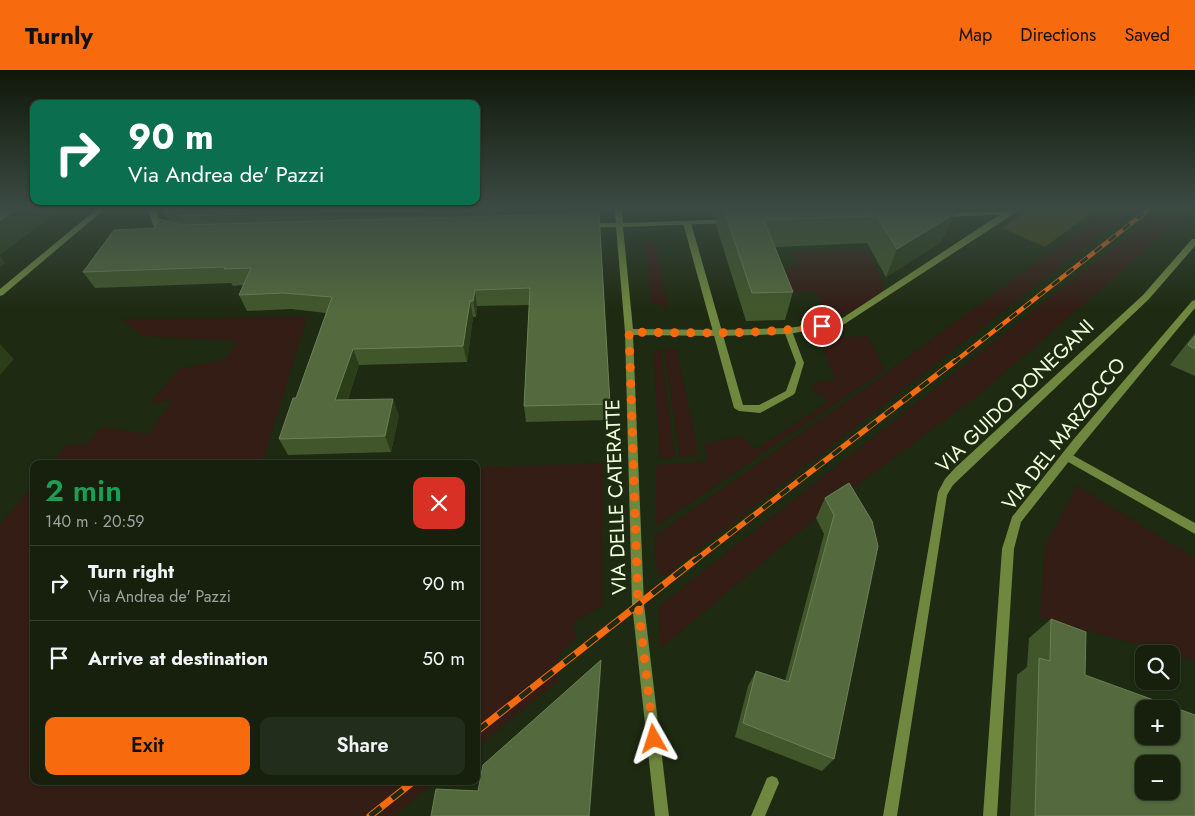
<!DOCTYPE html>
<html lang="en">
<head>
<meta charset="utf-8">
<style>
	:root { --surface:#16200d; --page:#232d1b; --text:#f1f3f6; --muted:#9ea39d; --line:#353e2e; --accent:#f86a0e }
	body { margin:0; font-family:Jost,sans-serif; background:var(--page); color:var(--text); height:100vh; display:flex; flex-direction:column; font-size:19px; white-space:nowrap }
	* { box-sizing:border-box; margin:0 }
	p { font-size:16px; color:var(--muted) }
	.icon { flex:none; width:28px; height:28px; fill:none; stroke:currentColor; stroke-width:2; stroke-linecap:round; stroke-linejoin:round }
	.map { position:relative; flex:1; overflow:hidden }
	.sheet { position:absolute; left:30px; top:390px; width:450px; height:325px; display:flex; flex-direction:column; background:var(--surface); border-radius:10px; box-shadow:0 1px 4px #0004,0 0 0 1px var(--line) }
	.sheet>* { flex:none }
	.guide { position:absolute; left:30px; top:30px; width:450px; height:105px; border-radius:10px; box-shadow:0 1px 4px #0004,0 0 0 1px var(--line); background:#0b6e4f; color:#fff; overflow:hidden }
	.buttons { position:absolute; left:1135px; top:575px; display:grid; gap:10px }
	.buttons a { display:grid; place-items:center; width:45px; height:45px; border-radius:10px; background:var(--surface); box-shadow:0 1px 4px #0004,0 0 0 1px var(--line); font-size:25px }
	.pin { position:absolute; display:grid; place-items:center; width:42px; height:42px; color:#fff; margin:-21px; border:2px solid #fff; border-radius:50%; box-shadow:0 1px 5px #0007 }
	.me { position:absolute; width:55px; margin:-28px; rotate:354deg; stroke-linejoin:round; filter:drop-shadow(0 0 4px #0008) }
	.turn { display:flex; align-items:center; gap:18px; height:105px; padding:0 15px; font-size:22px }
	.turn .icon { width:65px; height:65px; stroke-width:2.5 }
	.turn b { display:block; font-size:35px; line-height:42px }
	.round { display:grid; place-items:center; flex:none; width:52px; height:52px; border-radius:10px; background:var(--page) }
	.summary { display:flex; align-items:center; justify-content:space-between; height:85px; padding:0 15px }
	h1 { font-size:30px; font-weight:600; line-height:38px; color:#1e9e55 }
	.primary-button { display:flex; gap:10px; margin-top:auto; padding:10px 15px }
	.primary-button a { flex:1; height:58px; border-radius:10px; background:var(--accent); color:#111; font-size:20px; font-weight:600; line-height:58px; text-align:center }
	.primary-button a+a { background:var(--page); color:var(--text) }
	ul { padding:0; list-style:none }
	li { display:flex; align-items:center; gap:15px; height:75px; padding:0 15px; border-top:1px solid var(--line) }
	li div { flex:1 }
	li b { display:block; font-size:19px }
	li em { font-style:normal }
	header { display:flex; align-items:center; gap:30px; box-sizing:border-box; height:70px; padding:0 25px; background:var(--accent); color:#111 }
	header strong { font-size:24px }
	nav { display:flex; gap:28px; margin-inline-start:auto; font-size:18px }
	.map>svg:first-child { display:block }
</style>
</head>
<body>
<header>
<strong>Turnly</strong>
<nav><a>Map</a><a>Directions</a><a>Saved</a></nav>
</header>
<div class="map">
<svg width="1195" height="746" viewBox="0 0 1195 746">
	<rect width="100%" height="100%" fill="#1e2a11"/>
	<!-- green -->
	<path fill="#331d15" d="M1112,137h24l-471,369 -7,-4 -2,-12 -1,-24 204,-143z
		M1165,137h30l-215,187 -144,107 -176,148 -2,-42z
		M644,171h11l13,68 -17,-7z
		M867,180l16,31v10l-28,19 -28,9 -11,-28 -32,1 -6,-21 20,-6 -6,-13z
		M307,247l-45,147h-211l15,-19 23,-1 11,-17 49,7 23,-33 -22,2 29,-34 47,-10 12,-18 -96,-5 -20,-17z
		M868,266l17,34 -229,156v-61l51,-4 -3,-17 36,-8 16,13 70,-45 -1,-6 -12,-8 -1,-7 24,-3 -17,-41z
		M664,278h12l21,98v10l-17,1z
		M653,280l8,1 14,106 -15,2z
		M603,393l-1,143 -29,16 3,17 -17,16 -1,26 -82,67v-280z
		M34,414v297h402l-42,35h-394v-291z
		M1077,416l118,72v103l-155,-44 5,-71z"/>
	<!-- water -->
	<path fill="#47430d" d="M1033,137h67l-55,40 -43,-19z"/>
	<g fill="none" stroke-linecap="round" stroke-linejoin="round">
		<!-- service -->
		<path fill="#6f873e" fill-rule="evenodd" d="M99,137h8l-104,88 -3,1v-7z
			M684,151l7,2 52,182h16l27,-14 10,-28 -12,-32 4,-3 4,3 12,32 -9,30 -2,2 -33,18 -21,-2 -5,-3 -51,-185z
			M1195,230v8l-114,138 -60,76 -7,27 -17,267h-14l19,-267 10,-32 61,-77 119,-139z
			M772,706l5,2 2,5 -14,33h-14l16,-38z"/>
		<!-- minor -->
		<path fill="#6f873e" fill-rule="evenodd" d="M150,137h7l-1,4 5,16 8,1v4l-14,-2 -7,-19z
			M614,137h8l1,16 110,-4 1,2 -4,2 -107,4 10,102 85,1 70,-2 50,-7 161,-106 -59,2 -4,-2 1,-2 69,-2 7,-4h8l-9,8 -169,110 -55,9 -70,2 -85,-1 11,269 25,212h-14l-23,-212 -7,-272 -9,-105 -29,1 -4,-2 4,-2 29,-1z
			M1192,169h3v7l-46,53 -196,186 -6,10 -50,321h-14l55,-324 7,-13 10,-11 188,-173z
			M1067,382l128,71v11l-132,-75 -1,-3 1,-3z"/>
		<defs>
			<path id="rail-far2" d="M953,293l199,-156"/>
			<path id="rail-far1" d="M693,492l262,-201"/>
			<path id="rail" d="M476,662l219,-172
				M370,746l44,-35"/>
		</defs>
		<!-- rail-far2 casing -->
		<use href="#rail-far2" stroke="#f86a0e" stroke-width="4.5"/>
		<!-- rail-far1 casing -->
		<use href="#rail-far1" stroke="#f86a0e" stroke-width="5.5"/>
		<!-- rail casing -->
		<use href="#rail" stroke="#f86a0e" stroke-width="7"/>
		<!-- rail-far2 -->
		<use href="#rail-far2" stroke="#1e2a11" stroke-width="3" stroke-dasharray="9" stroke-linecap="butt"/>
		<!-- rail-far1 -->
		<use href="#rail-far1" stroke="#1e2a11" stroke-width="4" stroke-dasharray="11" stroke-linecap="butt"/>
		<!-- rail -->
		<use href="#rail" stroke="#1e2a11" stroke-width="5" stroke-dasharray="14" stroke-linecap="butt"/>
	</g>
	<!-- wall -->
	<path fill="#41572b" d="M165,137h433l12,197v16l-84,2 -2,-16 5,-101 -52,1 -1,11h-3l-6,45 -108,3 -11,34 51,16 -8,37 -103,3 -9,-16 17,-41 30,-85 -35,-4 -44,2 -8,-16 4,-10 -10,1 -2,-3 -136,5 -12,-16 72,-44 14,-7 -6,-10z
		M710,137h238l6,7 -13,28 -55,35 -19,-34 -92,4 18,45 -8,28 -39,1 -30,-96 1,-8 -4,1z
		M1195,263v43l-25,-11z
		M849,413l-15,276 -12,12 -87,-34 13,-51 8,-15 29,10 39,-147 -8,-16 9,-20z
		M1051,549l34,56 110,141h-185l7,-141 10,-8 2,-29z"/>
	<!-- shaded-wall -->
	<path fill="#2b3d19" d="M20,137h43l-63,48v-34z
		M954,144l-13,28 -55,35 11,-28z
		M0,186l5,7 -5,4z
		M475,220l2,16 -1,11 -3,-16z
		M470,231l3,16 -6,45 -4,-16z
		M0,274l14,15 -14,16z
		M353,279l6,16 -17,51 -7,-16z
		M393,329l6,16 -8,37 -6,-16z
		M601,590v15l-11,141h-1z"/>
	<!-- building -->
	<path fill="#54693e" stroke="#6c8057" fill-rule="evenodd" d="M0,137h20l-20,14z
		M165,137h332l-316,9 -18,-5z
		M723,137h225l6,7 -57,35 -20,-33 -113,4 29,72 -41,1z
		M599,143l11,191 -86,2 6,-118 -55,2 -2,11h-3l-7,45 -110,3 -18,51 58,-1 -8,37 -106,3 14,-41h3l36,-101 -49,-4 -44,2 12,-27 -27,1 1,-2 -142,5 31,-42 41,-2 5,-9 21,6z
		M1195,266v13l-7,-4z
		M849,413l23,38 6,25 -44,213 -91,-36 13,-52 33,11 45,-167 -9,-17z
		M1051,549l35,13 -1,43 110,40v101h-160l4,-158 11,3zM1144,639h27v27h-27zM1144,694h27v27h-27z
		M601,590l-12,156h-158l5,-27 42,2 5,-26z"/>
	<!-- sky -->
	<linearGradient id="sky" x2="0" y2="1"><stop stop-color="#101709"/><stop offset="0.57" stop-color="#3b4a43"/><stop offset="1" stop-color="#3b4a43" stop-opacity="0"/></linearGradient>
	<rect width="1195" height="241" fill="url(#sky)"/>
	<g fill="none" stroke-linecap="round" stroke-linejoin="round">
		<!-- route -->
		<path stroke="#f86a0e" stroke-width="9" stroke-dasharray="0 16.2" d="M654,669l-16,-135 -9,-272c65,1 129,3 193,-6"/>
	</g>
	<g text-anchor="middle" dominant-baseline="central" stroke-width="5" stroke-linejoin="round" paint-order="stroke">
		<!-- street labels -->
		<g font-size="20" fill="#f0fedb" stroke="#1e2a11">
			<text transform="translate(1015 326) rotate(-44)">VIA GUIDO DONEGANI</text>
			<text transform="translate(1064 364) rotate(-52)">VIA DEL MARZOCCO</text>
			<text transform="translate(616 427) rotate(-92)">VIA DELLE CATERATTE</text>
		</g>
	</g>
</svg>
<div class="buttons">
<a><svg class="icon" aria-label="search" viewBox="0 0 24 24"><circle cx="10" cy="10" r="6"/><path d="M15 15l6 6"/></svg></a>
<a>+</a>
<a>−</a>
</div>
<div class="pin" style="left:822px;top:256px;background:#d93025"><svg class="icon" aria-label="arrive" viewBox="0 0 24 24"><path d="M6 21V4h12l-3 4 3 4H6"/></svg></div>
<svg class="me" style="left:654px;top:669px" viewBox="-20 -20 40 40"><path d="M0-17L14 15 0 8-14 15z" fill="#f86a0e" stroke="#fff" stroke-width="4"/></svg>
<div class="guide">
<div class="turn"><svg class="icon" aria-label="right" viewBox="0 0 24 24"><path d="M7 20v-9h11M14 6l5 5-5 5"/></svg><div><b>90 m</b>Via Andrea de' Pazzi</div></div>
</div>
<section class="sheet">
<div class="summary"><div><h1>2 min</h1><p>140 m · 20:59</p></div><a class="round" style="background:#d93025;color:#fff"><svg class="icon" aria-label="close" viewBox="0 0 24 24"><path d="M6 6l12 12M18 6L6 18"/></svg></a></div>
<ul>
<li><svg class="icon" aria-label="right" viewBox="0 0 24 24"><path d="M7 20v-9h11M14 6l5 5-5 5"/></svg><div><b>Turn right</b><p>Via Andrea de' Pazzi</p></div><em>90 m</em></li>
<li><svg class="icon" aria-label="arrive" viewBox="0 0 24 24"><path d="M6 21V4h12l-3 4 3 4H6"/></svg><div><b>Arrive at destination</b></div><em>50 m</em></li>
</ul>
<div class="primary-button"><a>Exit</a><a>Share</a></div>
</section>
</div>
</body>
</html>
